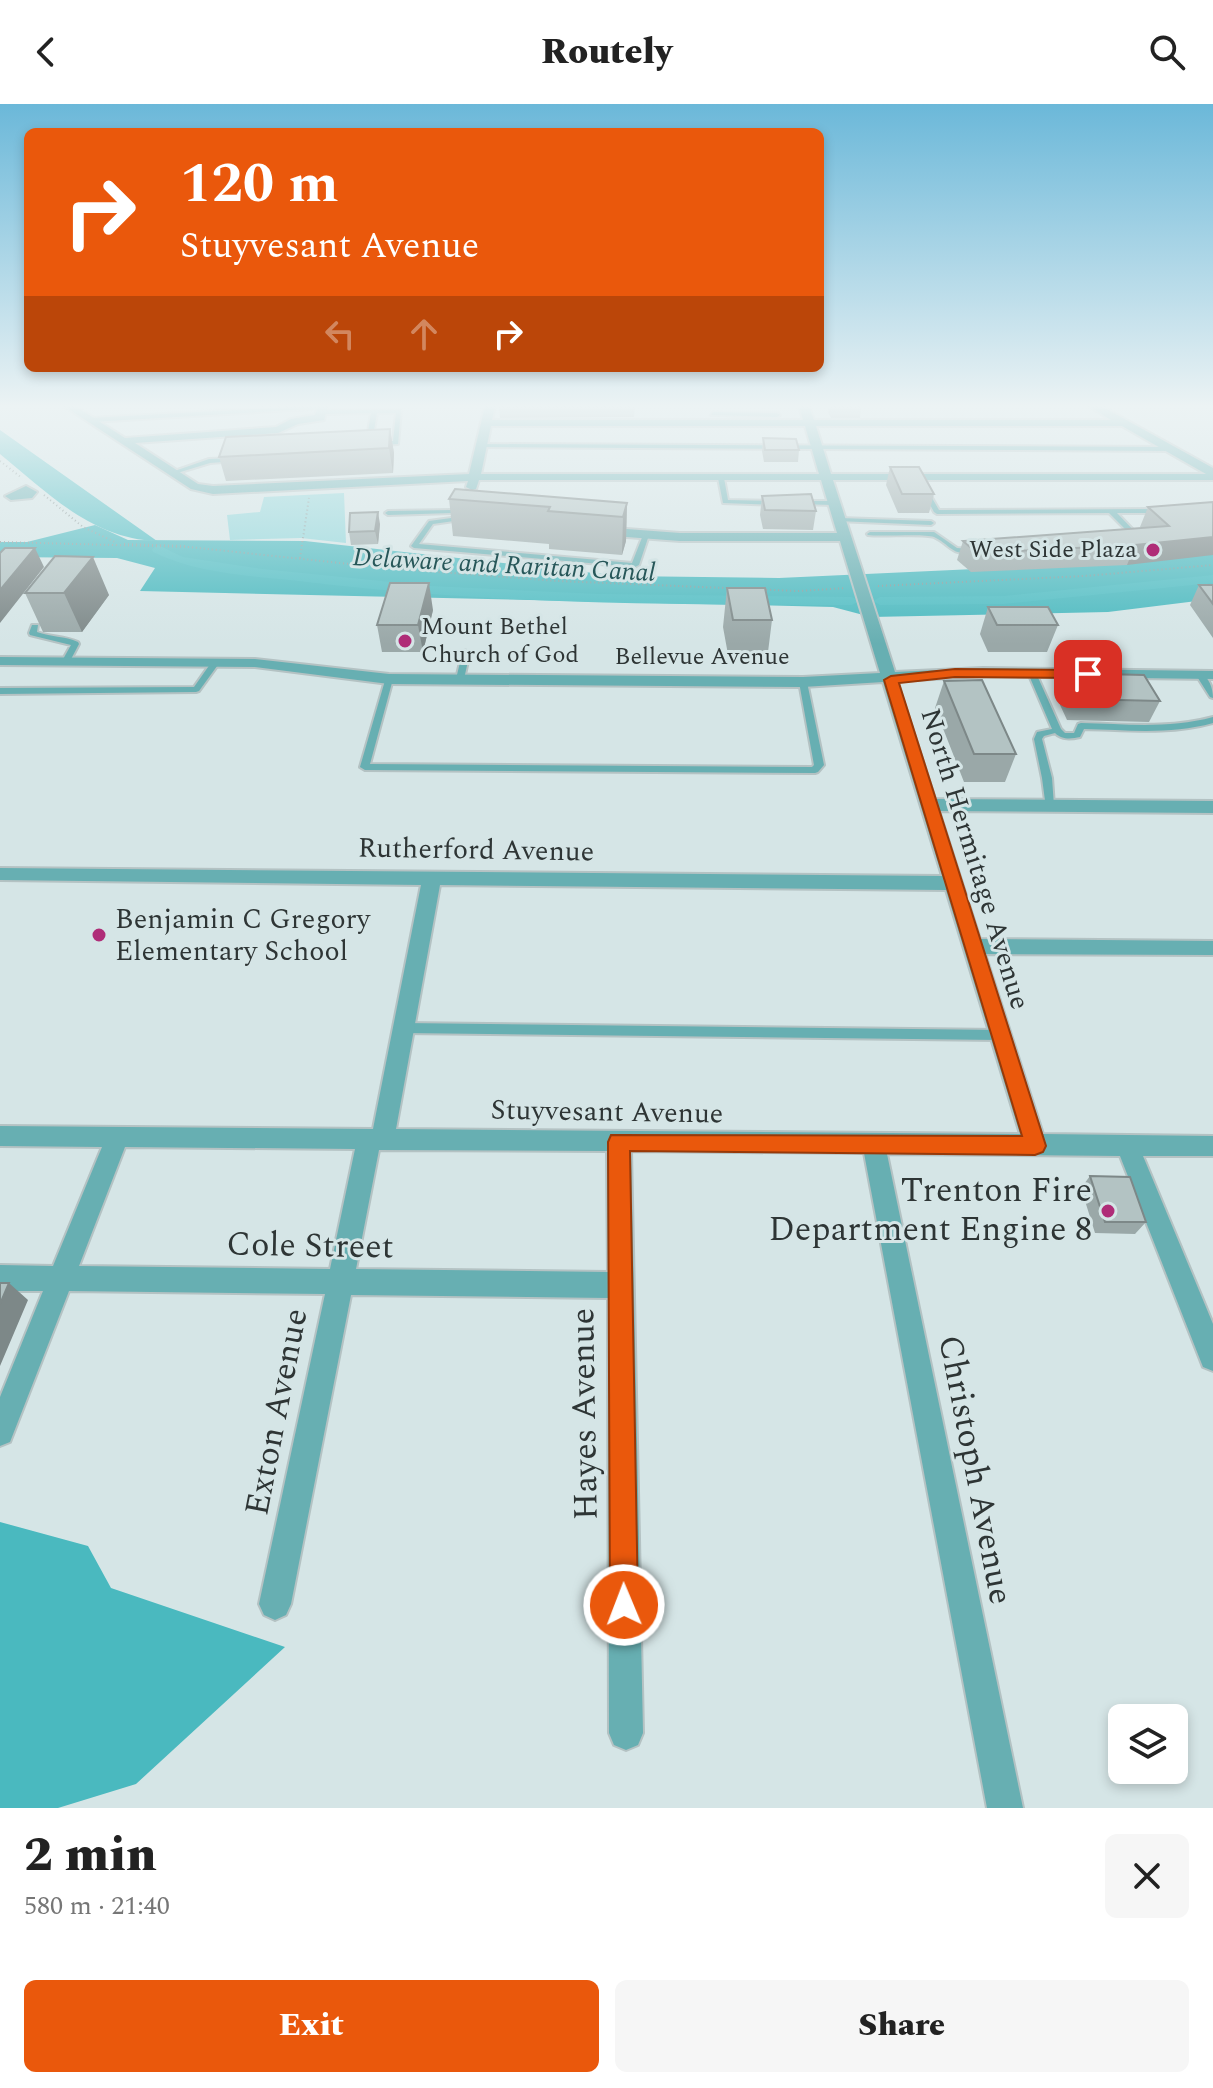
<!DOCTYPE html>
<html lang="en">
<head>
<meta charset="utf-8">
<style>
	:root { --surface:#fff; --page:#f6f6f6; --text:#222; --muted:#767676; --accent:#ea580c }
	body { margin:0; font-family:Spectral,serif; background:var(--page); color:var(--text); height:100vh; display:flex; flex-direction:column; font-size:30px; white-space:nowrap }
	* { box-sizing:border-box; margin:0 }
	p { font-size:26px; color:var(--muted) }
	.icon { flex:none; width:44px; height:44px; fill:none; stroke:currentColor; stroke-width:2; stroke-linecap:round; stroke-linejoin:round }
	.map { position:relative; height:1704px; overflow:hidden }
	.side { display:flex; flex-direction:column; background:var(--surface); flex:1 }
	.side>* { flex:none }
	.guide { position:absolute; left:24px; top:24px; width:800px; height:244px; border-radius:12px; box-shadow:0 4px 12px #0003; background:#ea580c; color:#fff; overflow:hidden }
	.controls { position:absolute; left:1108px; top:1600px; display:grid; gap:16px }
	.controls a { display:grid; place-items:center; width:80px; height:80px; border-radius:12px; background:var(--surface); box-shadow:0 4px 12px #0003; font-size:40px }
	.pin { position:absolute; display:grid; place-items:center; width:68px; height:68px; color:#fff; margin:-34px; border-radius:16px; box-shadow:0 4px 12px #0006 }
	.me { position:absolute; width:88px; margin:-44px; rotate:359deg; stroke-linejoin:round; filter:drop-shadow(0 0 6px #0008) }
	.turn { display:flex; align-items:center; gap:28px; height:168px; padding:0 24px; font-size:36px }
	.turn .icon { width:104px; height:104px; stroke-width:2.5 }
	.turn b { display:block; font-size:56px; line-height:68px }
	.lanes { display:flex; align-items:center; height:76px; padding:0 24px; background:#0003; justify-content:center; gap:40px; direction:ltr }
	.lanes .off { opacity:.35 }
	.round { display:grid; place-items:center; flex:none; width:84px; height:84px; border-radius:12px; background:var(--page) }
	.overview { display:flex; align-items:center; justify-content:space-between; height:136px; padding:0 24px }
	h1 { font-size:48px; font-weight:800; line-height:60px }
	.primary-button { display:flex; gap:16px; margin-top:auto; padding:16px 24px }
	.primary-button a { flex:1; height:92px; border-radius:12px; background:var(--accent); color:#fff; font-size:32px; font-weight:800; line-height:92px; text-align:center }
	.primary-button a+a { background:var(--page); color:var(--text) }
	header { display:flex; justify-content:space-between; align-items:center; height:104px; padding:0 24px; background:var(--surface); font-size:36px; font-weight:800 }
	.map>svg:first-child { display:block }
</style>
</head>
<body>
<header><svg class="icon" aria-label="back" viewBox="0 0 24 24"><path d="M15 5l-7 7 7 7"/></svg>Routely<svg class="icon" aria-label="search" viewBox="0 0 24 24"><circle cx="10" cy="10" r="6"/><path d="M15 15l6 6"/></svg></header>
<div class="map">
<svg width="1213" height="1704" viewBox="0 0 1213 1704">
	<rect width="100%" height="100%" fill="#d5e5e6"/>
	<!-- green -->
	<path fill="#90d6da" d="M344,389l2,50 -45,-5 -71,2 -3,-25 33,-3 4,-15z"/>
	<!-- forest -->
	<path fill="#4ab9bf" d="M95,421l33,15 177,1 316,35 158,2 328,-15 106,-10v46l-105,13 -237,5 -38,-10 -693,-16 15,-23 -38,-10 -117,-1v-15h27z
		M0,1418l88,24 23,42 174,59 -149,137 -78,24h-58z"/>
	<!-- water -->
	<path fill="#4fbdc3" d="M0,326l157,111c-65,-2 -109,-48 -157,-87z"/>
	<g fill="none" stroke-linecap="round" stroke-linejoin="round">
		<!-- canal -->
		<path fill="#4fbdc3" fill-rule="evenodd" d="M158,441l25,12 80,12 168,17 168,8 253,3 7,4 -7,4c-182,0 -364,-1 -545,-23 -50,-6 -108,-7 -154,-30l-1,-3z
			M1213,471v8l-209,21 -124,1 -7,-4 7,-4 124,-1z"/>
		<defs>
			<path id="lane" d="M305,302h25l-3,2 -236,14 -3,-2 3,-2z
				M401,306l-3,34 -29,2 -3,-2 5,-31 -49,1 -3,-2 3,-2zM377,309h19l-3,28 -21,1z
				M713,308l64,1 3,2 -3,2 -66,-2z
				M481,340l692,3 3,2 -3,2 -694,-4v-2z
				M234,354l3,2 -1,1 -26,2 -36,11 -5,-1 40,-14z
				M721,372l3,2 4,22 49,1 3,2 -3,2 -54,-2 -5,-25z
				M924,387h4l11,19 222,-1 3,2 -3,2h-44l21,22 -6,5 -3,-2 2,-3 -22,-22 -172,1 -3,-2 -11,-20z
				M802,397h31l3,2 -3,2 -33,-1v-2z
				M454,406l1,1 -3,2 -64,2 -3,-2 3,-2z
				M466,412l3,2 -1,1 -35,5 -14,20 213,19 11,-28 3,-2 3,2 -10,30 -4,2 -221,-19 -3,-2 18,-25z
				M839,414l92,3 3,2 -3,2 -94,-4 -1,-1z
				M870,428h64l23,16 14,1 4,2c-22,7 -24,-6 -41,-14 -10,-4 -52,0 -66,-2l-1,-1z
				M32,521h6l-1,7c13,5 28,4 41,10l1,2 -10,19h-6l-1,-2 9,-16 -41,-10 -1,-2z
				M463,546l7,2 -6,27 -4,2 -4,-2z
				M213,556h6l1,2 -21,29 -3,1 -196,2v-6l194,-1z
				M1029,567h6l1,2 25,56 4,4h9l4,-9 3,-1c45,1 88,6 132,-6v6c-43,12 -85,7 -129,6l-4,8c-9,2 -18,3 -25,-4l-11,3 -2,3 10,39 2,28 -5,3 -3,-1 -4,-30 -8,-39 3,-7 15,-3 -24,-56z
				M1197,569h3c9,4 13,15 13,25l-3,-1 -14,-22z
				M386,573h3l4,2 -23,85 442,3 2,-2 -15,-83 4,-2 4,2 17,83 -6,7 -3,1 -450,-3 -5,-3z
				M403,919l596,7 4,2 2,3 -2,3 -4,2 -596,-7 -4,-2 -2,-3 2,-3z"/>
			<path id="street" d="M64,302h11l50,32 151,-11 15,-8 24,-4 3,-9h10l-4,14 -26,4 -20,9 -143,10 63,41 15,2 256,-12 16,-68h10l-3,14h311l-4,-14h10l5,14h297l-22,-14h12l112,62v12h-380l62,192 88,-4 230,3v8l-230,-3 -86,5 38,118 278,2v12l-274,-2 41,128 233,2v14l-228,-1 58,180 170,2v20h-70l70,168v47l-10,-4 -83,-211 -233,-2 136,654h-36l-123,-655 -233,-2 12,582 -5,12 -12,5 -12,-5 -5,-12 -1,-435 -257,-3 -60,309 -5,11 -11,5 -11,-5 -5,-11 66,-310 -256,-3 -59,151 -10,4v-49l43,-106h-43v-26l53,1 49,-119 -102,-1v-20l373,3 48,-244 -421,-5v-12l942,8 -59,-194 -80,5 -414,-3 -134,-17 -255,-2v-8l255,2 134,15 414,3 77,-4 -40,-132h-160l-80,-6 -6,-4 6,-4 80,6h157l-16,-53h-342l-3,9 -4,1 -6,-3 2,-6 -255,13 -22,-5zM491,322h314l14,48h-338zM816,322h306l84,48h-375zM440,781l506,5 74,244 -624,-5zM125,1043l230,2 -25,120 -251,-3zM379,1046l228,1 1,121 -252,-3z
				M26,382l11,6 -5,6 -21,2 -6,-4z"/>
		</defs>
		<!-- lane casing -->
		<use href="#lane" stroke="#b4c2c3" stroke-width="4"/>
		<!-- street casing -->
		<use href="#street" stroke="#b4c2c3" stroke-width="4"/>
		<!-- path -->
		<path stroke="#8d9999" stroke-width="2" stroke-dasharray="1 3" stroke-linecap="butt" d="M0,357l22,17
			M44,391l39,32 34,16
			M0,438l189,5 208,22 161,12 240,10 48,-3
			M124,440l61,2
			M300,454l9,-60
			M878,482l206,-10 129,-11"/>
		<!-- lane -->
		<use href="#lane" fill="#67afb2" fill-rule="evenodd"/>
		<!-- street -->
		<use href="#street" fill="#67afb2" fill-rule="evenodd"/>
	</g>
	<!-- wall -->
	<path fill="#9aa8a8" d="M499,302h136l-1,11 -134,1z
		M829,302h32l-1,12h-29l-3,-6z
		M390,325l4,24 -1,20 -167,8 -7,-24z
		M763,334l36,12 -1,12h-34l-2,-11z
		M890,363l44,27 -5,19h-31l-12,-28z
		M762,392l54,15 -3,19 -50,-1 -3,-14z
		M449,395l178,4 -1,38 -4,14 -73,-6v-5l-96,-8z
		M1213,398l-86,63 -156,7 -14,-12 6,-19 179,-13 -2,-1 8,-20z
		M380,420l-2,20 -27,1 -2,-13z
		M55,452l54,39 -27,37h-39l-18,-39z
		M1199,481h14v53l-23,-33z
		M727,484l45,32 -5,40h-38l-6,-33z
		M988,503l70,18 -11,27h-59l-8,-18z
		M433,506l-10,42h-41l-5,-27z
		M1064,569l96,28 -11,21 -82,-2 -12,-26z
		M944,577l72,73 -11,28h-41l-29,-74z
		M1090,1072l56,46 -11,12 -40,-1 -14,-45z"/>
	<!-- shaded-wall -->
	<path fill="#7d8888" d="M390,325l4,24 -1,20 -4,-25z
		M627,399l-1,38 -4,14 1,-38z
		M378,408l2,12 -2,20 -3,-13z
		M1213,433v18l-86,10 8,-20z
		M35,444l9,19 -44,56v-33z
		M93,453l16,38 -27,37 -18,-39z
		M429,479l4,27 -10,42 -5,-27z
		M9,1179l19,17 -28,66v-62z"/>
	<!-- building -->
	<path fill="#b3c3c3" stroke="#7d8888" stroke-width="2" d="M390,325l-1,19 -170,9 7,-20z
		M763,334l33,1 3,11h-34z
		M890,363h29l15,27h-32z
		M455,385l172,14 -4,14 -75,-6 2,-4 -101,-8z
		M811,390l5,17 -51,-1 -3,-14z
		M1213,398v35l-78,8 -158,8 -14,-12 206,-15 -21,-19z
		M378,408l-3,19 -26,1 1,-19z
		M5,444h30l-35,42v-37z
		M55,452l38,1 -29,36h-39z
		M390,479h39l-11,42h-41z
		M1199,481h14v19z
		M727,484h38l7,32h-39z
		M988,503h60l10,18h-61z
		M1064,569l80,2 16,26 -84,-2z
		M982,576l34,74h-42l-30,-73z
		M1090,1072l40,1 16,45h-41z
		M0,1179h9l-9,21z"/>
	<!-- sky -->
	<linearGradient id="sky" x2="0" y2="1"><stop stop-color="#6bb8d9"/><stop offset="0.56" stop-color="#ecf3f4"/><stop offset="1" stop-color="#ecf3f4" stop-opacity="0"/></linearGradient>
	<rect width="1213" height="540" fill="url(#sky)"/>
	<!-- route -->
	<path fill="#ea580c" stroke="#983908" stroke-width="2" d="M955,565l133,1 7,4 -7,4 -133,-1 -56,6 147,463 -3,6 -8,3 -405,-4 8,454 -4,10 -10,4 -10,-4 -4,-10 -2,-463 3,-7 411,1 -138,-456 7,-4z"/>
	<!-- markers -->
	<g fill="#af2d78" stroke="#d5e5e6" stroke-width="3">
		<circle cx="1153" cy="446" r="8"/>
		<circle cx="405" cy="537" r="8"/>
		<circle cx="99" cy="831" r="8"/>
		<circle cx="1108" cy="1107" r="8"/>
	</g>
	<g text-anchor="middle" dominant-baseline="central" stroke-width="6" stroke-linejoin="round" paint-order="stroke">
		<!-- far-poi labels -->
		<g font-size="24" fill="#2e3535" stroke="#d5e5e6" text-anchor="end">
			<text x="1137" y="446">West Side Plaza</text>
			<text x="421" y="523" text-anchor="start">Mount Bethel<tspan x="421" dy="28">Church of God</tspan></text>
		</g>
		<!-- far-street labels -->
		<g font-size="24" fill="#2e3535" stroke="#d5e5e6">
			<text x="702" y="553">Bellevue Avenue</text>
		</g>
		<!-- far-water labels -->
		<g font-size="26" font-style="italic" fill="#275759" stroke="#d5e5e6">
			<text transform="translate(504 461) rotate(3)">Delaware and Raritan Canal</text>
		</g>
		<!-- street labels -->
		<g font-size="28" fill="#2e3535" stroke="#d5e5e6">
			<text transform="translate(476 746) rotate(1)">Rutherford Avenue</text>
			<text transform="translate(975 755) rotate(73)">North Hermitage Avenue</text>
			<text transform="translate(607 1008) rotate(1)">Stuyvesant Avenue</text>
		</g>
		<!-- poi labels -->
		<g font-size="28" fill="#2e3535" stroke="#d5e5e6" text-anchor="start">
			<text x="115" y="815">Benjamin C Gregory<tspan x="115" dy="32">Elementary School</tspan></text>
		</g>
		<!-- near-poi labels -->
		<g font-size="34" fill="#2e3535" stroke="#d5e5e6" text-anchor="end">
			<text x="1092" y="1087">Trenton Fire<tspan x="1092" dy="39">Department Engine 8</tspan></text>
		</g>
		<!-- near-street labels -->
		<g font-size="34" fill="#2e3535" stroke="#d5e5e6">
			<text transform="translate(310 1142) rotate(1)">Cole Street</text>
			<text transform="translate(277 1308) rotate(-79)">Exton Avenue</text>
			<text transform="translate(585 1310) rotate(-91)">Hayes Avenue</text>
			<text transform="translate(975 1366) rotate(79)">Christoph Avenue</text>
		</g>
	</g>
</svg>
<div class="controls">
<a><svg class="icon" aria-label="layers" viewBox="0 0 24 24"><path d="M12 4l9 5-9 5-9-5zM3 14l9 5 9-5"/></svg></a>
</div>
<div class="pin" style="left:1088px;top:570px;background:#d93025"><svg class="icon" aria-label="arrive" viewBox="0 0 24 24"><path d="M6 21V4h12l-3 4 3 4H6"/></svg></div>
<svg class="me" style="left:624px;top:1501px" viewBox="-20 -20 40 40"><circle r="17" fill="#ea580c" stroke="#fff" stroke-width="3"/><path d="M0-11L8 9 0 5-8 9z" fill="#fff"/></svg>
<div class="guide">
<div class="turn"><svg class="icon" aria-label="right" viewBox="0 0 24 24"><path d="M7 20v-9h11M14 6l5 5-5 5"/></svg><div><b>120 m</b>Stuyvesant Avenue</div></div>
<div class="lanes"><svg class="icon off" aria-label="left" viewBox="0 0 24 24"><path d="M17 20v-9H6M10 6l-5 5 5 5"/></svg><svg class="icon off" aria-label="ahead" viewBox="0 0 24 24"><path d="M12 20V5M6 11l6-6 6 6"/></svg><svg class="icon" aria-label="right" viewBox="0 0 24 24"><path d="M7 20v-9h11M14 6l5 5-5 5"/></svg></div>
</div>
</div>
<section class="side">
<div class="overview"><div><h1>2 min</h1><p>580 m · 21:40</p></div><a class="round"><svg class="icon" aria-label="close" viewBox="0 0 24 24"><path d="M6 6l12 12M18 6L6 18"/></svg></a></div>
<div class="primary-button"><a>Exit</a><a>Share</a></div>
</section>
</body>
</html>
